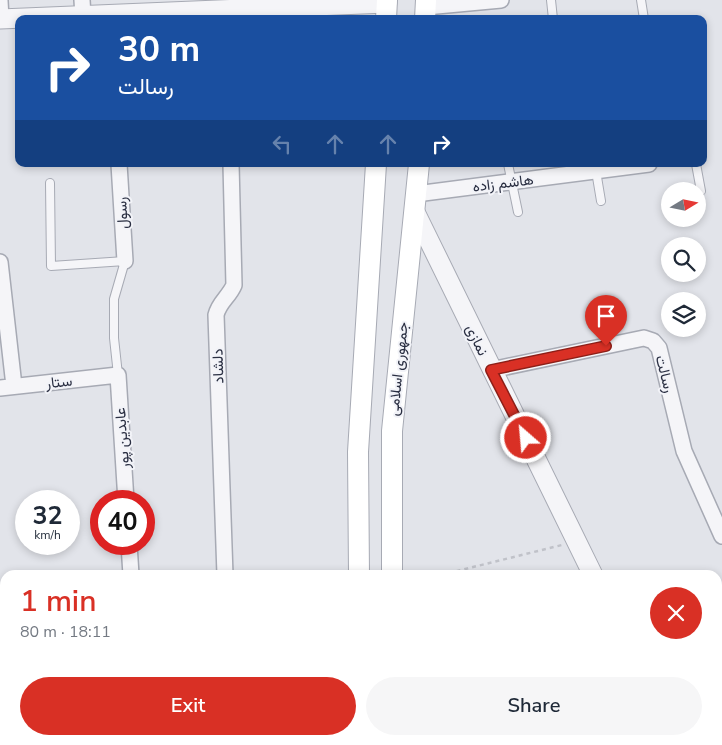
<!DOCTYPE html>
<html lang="en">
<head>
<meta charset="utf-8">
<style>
	:root { --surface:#fff; --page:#f6f6f7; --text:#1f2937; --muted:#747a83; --accent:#d93025 }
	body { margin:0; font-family:"Nunito Sans",Vazirmatn,sans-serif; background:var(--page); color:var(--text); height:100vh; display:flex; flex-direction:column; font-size:19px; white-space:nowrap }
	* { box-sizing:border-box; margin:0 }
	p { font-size:16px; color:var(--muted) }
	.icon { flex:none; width:28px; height:28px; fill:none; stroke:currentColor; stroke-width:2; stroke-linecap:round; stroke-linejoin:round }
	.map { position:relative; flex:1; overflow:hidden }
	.drawer { position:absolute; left:0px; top:570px; width:722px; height:175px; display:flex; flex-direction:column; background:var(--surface); border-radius:15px 15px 0 0; box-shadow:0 2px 8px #0003 }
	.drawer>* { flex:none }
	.banner { position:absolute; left:15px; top:15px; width:692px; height:152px; border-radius:10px; box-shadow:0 2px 8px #0003; background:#1a4fa0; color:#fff; overflow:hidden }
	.needle { width:32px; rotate:80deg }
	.buttons { position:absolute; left:661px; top:182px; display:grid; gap:10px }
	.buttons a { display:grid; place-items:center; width:45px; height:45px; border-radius:50%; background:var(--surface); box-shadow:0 2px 8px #0003; font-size:25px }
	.speed { position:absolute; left:15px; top:490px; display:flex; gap:10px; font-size:25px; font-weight:700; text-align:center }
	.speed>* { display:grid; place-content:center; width:65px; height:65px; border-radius:50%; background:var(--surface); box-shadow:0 2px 8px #0003; line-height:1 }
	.speed small { font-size:12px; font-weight:400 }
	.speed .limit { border:8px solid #d22; background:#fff; color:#111 }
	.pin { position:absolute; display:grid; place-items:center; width:42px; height:42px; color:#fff; margin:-51px -21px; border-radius:50% 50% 50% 0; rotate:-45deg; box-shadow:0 0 5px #0007 }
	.pin .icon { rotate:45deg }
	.me { position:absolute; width:55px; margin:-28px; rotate:333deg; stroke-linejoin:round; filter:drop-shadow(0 0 4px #0008) }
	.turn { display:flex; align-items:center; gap:18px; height:105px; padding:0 20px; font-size:22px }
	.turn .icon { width:65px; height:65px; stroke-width:2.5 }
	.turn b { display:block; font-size:35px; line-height:42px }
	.lanes { display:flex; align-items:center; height:48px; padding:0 20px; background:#0003; justify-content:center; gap:25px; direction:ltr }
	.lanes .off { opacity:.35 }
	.round { display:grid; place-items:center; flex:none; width:52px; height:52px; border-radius:26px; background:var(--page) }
	.head { display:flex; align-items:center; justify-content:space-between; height:85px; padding:0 20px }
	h1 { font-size:30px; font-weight:600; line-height:38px; color:var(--accent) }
	.cta { display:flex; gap:10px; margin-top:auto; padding:10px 20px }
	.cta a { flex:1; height:58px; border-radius:30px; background:var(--accent); color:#fff; font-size:20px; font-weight:600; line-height:58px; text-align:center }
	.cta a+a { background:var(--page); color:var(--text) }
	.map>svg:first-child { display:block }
</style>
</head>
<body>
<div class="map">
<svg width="722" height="745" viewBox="0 0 722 745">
	<rect width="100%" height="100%" fill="#e2e4ea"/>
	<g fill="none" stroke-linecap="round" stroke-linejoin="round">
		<defs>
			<path id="service" d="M551,0l2,19
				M641,0l3,19
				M508,164l10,48
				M696,164l5,27
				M596,171l5,30
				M50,183l1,83 74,-5 -11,38v39l4,37"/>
			<path id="minor" d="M82,0l1,16
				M0,1l1,18
				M426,7l75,-7
				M119,164l6,97
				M416,194l233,-30
				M0,262l14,124
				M491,370l153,-32 9,3 6,7 25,103 38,85
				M0,388l118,-13 8,126
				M129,544l2,31
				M225,575l-9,-260c3,-13 13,-18 18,-30l-3,-121
				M718,714l4,-2
				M91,740v5
				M141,740v5
				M231,740v5"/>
			<path id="tertiary" d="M0,19l387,-16
				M415,212l178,363
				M650,740l2,5
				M609,745l13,-5
				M665,745l18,-5 2,5"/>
			<path id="secondary" d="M386,19l1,-19
				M425,19l1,-19
				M359,575l-1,-123 18,-288
				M392,575v-144l27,-267
				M361,740v5
				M393,740v5"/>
		</defs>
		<!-- service casing -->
		<use href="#service" stroke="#a7aab4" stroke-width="10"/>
		<!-- minor casing -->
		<use href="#minor" stroke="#a7aab4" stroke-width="18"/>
		<!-- tertiary casing -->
		<use href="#tertiary" stroke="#a7aab4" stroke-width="21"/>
		<!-- secondary casing -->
		<use href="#secondary" stroke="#a7aab4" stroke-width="22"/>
		<!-- path -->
		<path stroke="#c0c2c9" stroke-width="2.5" stroke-dasharray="4 4" stroke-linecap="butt" d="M441,575l121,-30"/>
		<!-- service -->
		<use href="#service" stroke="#f5f5f8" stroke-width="8"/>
		<!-- minor -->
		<use href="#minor" stroke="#f5f5f8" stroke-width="15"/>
		<!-- tertiary -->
		<use href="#tertiary" stroke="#f5f5f8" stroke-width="19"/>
		<!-- secondary -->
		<use href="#secondary" stroke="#fff" stroke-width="20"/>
	</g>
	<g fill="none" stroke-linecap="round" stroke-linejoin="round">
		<defs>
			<path id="route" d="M526,438l-35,-68 115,-24"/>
		</defs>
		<!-- route casing -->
		<use href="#route" stroke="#8d1f18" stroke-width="12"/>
		<!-- route -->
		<use href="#route" stroke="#d93025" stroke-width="9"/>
	</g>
	<g text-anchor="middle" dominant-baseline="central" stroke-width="4" stroke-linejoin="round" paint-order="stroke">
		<!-- street labels -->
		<g font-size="15" fill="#2a2f42" stroke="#f2f3f8">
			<text transform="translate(503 183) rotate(-7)">هاشم زاده</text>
			<text transform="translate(122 213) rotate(-93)">رسول</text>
			<text transform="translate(477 340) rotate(64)">نمازی</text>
			<text transform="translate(218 366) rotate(-92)">دلشاد</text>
			<text transform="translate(398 369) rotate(-84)">جمهوری اسلامی</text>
			<text transform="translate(665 374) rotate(76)">رسالت</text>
			<text transform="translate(59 382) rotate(-6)">ستار</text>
			<text transform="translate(122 438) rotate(-94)">عابدین پور</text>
		</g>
	</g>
</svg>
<div class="buttons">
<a><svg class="needle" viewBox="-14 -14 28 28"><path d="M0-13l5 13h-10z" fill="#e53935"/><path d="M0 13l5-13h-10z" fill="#747a83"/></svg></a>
<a><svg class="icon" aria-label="search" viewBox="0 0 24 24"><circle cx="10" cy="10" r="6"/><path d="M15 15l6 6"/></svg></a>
<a><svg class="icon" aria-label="layers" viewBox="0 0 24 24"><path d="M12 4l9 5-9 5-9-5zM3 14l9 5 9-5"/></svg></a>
</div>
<div class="speed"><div>32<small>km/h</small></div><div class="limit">40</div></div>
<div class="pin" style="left:606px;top:346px;background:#d93025"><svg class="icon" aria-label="arrive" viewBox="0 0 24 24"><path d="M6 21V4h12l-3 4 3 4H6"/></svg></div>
<svg class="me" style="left:526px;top:438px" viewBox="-20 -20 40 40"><circle r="17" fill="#d93025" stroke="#fff" stroke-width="3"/><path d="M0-11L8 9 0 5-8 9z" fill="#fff"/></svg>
<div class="banner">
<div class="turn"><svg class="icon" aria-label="right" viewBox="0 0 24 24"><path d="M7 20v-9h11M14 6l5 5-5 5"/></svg><div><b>30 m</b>رسالت</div></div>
<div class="lanes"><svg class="icon off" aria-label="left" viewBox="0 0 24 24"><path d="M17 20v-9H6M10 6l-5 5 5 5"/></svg><svg class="icon off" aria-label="ahead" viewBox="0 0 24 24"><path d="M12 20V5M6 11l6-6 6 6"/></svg><svg class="icon off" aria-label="ahead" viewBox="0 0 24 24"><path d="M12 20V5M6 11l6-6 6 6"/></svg><svg class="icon" aria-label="right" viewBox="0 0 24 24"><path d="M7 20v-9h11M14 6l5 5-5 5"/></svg></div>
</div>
<section class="drawer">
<div class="head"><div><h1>1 min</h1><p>80 m · 18:11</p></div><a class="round" style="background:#d93025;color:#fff"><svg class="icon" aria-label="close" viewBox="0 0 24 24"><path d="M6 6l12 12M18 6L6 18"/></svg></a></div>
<div class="cta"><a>Exit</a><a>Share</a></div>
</section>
</div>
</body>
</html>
